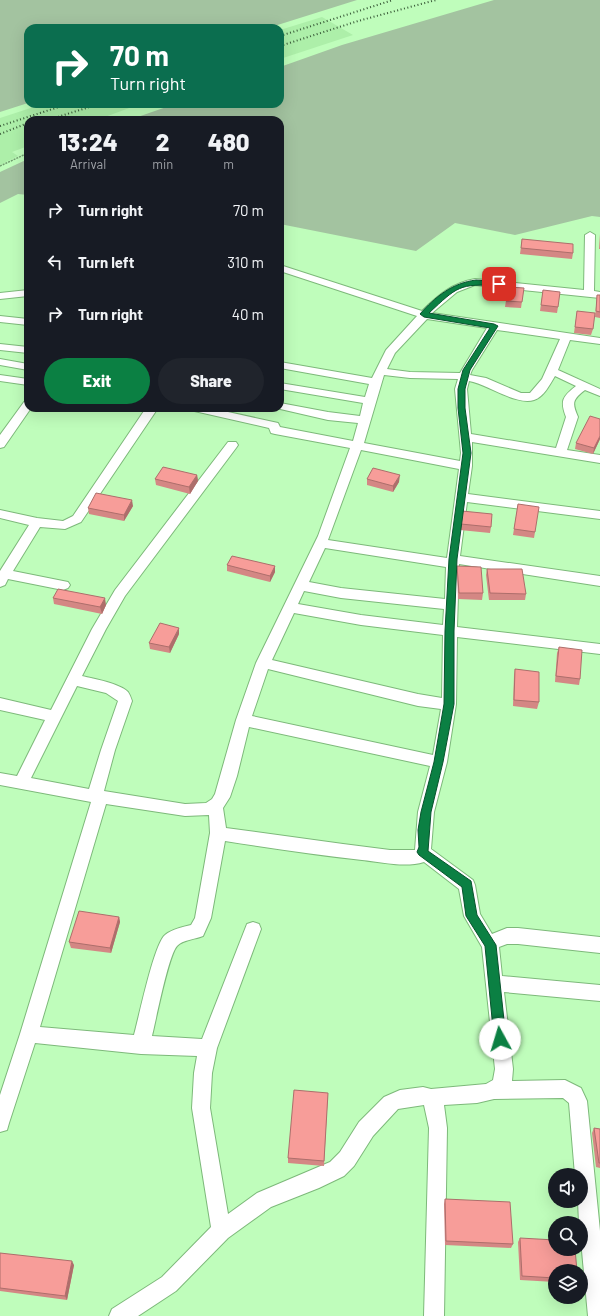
<!DOCTYPE html>
<html lang="en">
<head>
<meta charset="utf-8">
<style>
	:root { --surface:#171b24; --page:#20242c; --text:#f1f3f6; --muted:#9ea1a6; --accent:#0b8043 }
	body { margin:0; font-family:Barlow,sans-serif; background:var(--page); color:var(--text); height:100vh; display:flex; flex-direction:column; font-size:15px; white-space:nowrap }
	* { box-sizing:border-box; margin:0 }
	p { font-size:13px; color:var(--muted) }
	.icon { flex:none; width:22px; height:22px; fill:none; stroke:currentColor; stroke-width:2; stroke-linecap:round; stroke-linejoin:round }
	.map { position:relative; flex:1; overflow:hidden }
	.sheet { position:absolute; left:24px; top:116px; width:260px; height:296px; display:flex; flex-direction:column; background:var(--surface); border-radius:12px; box-shadow:0 4px 16px #0002 }
	.sheet>* { flex:none }
	.guide { position:absolute; left:24px; top:24px; width:260px; height:84px; border-radius:12px; box-shadow:0 4px 16px #0002; background:#0b6e4f; color:#fff; overflow:hidden }
	.tools { position:absolute; left:548px; top:1168px; display:grid; gap:8px }
	.tools a { display:grid; place-items:center; width:40px; height:40px; border-radius:50%; background:var(--surface); box-shadow:0 4px 16px #0002; font-size:20px }
	.pin { position:absolute; display:grid; place-items:center; width:34px; height:34px; color:#fff; margin:-17px; border-radius:8px; box-shadow:0 2px 6px #0006 }
	.me { position:absolute; width:44px; margin:-22px; rotate:354deg; stroke-linejoin:round; filter:drop-shadow(0 0 3px #0008) }
	.turn { display:flex; align-items:center; gap:14px; height:84px; padding:0 20px; font-size:18px }
	.turn .icon { width:52px; height:52px; stroke-width:2.5 }
	.turn b { display:block; font-size:28px; line-height:34px }
	.eta { display:flex; justify-content:space-evenly; align-items:center; height:68px; text-align:center }
	.eta b { font-size:24px; font-weight:800; line-height:28px }
	.cta { display:flex; gap:8px; margin-top:auto; padding:8px 20px }
	.cta a { flex:1; height:46px; border-radius:24px; background:var(--accent); color:#fff; font-size:16px; font-weight:800; line-height:46px; text-align:center }
	.cta a+a { background:var(--page); color:var(--text) }
	ul { padding:0; list-style:none }
	li { display:flex; align-items:center; gap:12px; height:52px; padding:0 20px }
	li div { flex:1 }
	li b { display:block; font-size:15px }
	li em { font-style:normal }
	.map>svg:first-child { display:block }
</style>
</head>
<body>
<div class="map">
<svg width="600" height="1316" viewBox="0 0 600 1316">
	<rect width="100%" height="100%" fill="#bffdbb"/>
	<!-- built -->
	<path fill="#adefa9" d="M322,17l31,18 -73,24v-29z
		M43,104h97l-43,16h-69v26l-16,6 6,4 -18,9v-47z"/>
	<!-- green -->
	<path fill="#a3c3a0" d="M0,0h357l-89,28h-240v75l-28,9z
		M494,0h106v217l-8,-1 -77,19 -60,-12 -39,28 -136,-27v-104h-151l46,-16h105v-37l62,-22z
		M28,159v36l-10,-1 -18,9v-31z"/>
	<g fill="none" stroke-linecap="round" stroke-linejoin="round">
		<defs>
			<path id="street" d="M590,232l5,3 -1,56 6,1v6l-125,-13 -18,7 -25,21 168,25v6l-30,-4 -12,30 42,19v7l-15,-6c-13,10 -13,13 -7,27l-11,33 33,5v8l-128,-21v24l-4,28 132,17v8l-133,-17 -7,54 140,20v10l-141,-22 -2,63 143,17v10l-143,-17 -1,67 -9,58 -13,50 -3,37 42,31 2,5 5,29 12,20 15,-6h11l82,9v16l-82,-9h-11l-8,3 3,29 98,9v16l-96,-9 9,77 -1,12 53,-1 16,8 6,13 13,130v85h-12l-7,-76v-17h-2l-1,-22h3v-26h-6l-6,-72 -6,-5 -69,1 -17,4 -33,2 3,23 -3,188h-20l5,-188 -5,-23 -26,4 -25,27 -19,30 -10,10 -25,12 -48,19 -43,31 -52,53 -38,25h-29l3,-7 50,-32 49,-50 -19,-119 2,-35 3,-17 -56,-2 -106,-11 -26,80 -2,7 -7,2v-37l20,-61 71,-232 -91,-17v-12l17,3 28,-56 -45,-10v-12l51,12 41,-81 23,-39 113,-148h8l2,3 -2,3 -111,148 -19,33 -24,47c12,3 37,7 46,16 2,3 3,6 4,9l-17,49 -11,41 81,13 21,-1 6,-4 3,-5 21,-74 20,-57 62,-127 32,-88 -75,-14 -4,-1 -2,-5 -79,-18 -2,-2h22l68,15 2,4 73,14 5,-18 -30,-3 -52,-12h4v-5l48,9 32,4 3,-13 -83,-14v-6l85,14 4,-13 -89,-16v-6l92,16 14,-28 31,-34 -137,-45v-6l142,46c16,-16 30,-28 53,-32l109,11 1,-55zM427,319l60,9 -27,45 -50,-1 -23,-3 8,-16zM497,330l63,9 -18,40 -12,14h-9l-35,-15 -16,-3 2,-5zM384,375l26,3 48,1 -3,10 6,64 -1,8 -96,-18zM555,376l21,10c-14,11 -16,15 -10,31l-10,31 -85,-14 -4,-45 2,-8c18,3 48,25 65,19 10,-3 16,-16 21,-24zM361,450l98,19 -12,89 -119,-18zM325,548l121,19 -1,32 -104,-11 -32,-6zM304,591l37,7 103,11 -1,16 -82,-10 -63,-11zM294,613l67,12 82,10 -1,63 -24,-4 -146,-34zM268,669l150,37 23,3 -8,46 -181,-39zM77,686l29,7 12,8 -17,49 -12,39 -58,-11zM249,727l181,39 -12,46 -3,38h-25l-47,-6 -117,-16 -3,-20 7,-11 7,-21zM106,804l79,12 24,-1 1,18 -15,85 -4,7c-8,2 -19,4 -26,10 -11,9 -26,82 -31,100l-94,-8zM225,841c45,7 91,14 137,19 19,2 43,8 62,2l35,27 5,27 18,31 13,122 -2,11 -7,4 -55,5 -8,-2 -23,3 -16,7 -25,25 -19,30 -10,10 -73,31 -29,21 -18,-106 2,-35 5,-25 44,-119 -2,-5 -6,-2 -6,2 -45,115 -50,-3c4,-16 16,-80 25,-90 5,-6 19,-7 26,-10l8,-18z
				M28,290v6l-28,3v-6z
				M0,316l28,3v6l-28,-3z
				M0,344l28,3v6l-28,-3z
				M0,359l28,5v6l-28,-5z
				M0,375l28,4v6l-28,-4z
				M28,401v7h3l-27,39 -4,1v-13l24,-33z
				M146,408h12l-77,114 -16,7 -25,-2 -27,44 55,11 2,3 -2,3 -5,2 -55,-11 -3,6 -5,2v-16l29,-46 -29,-7v-8l37,8 26,3 10,-5z"/>
		</defs>
		<!-- street casing -->
		<use href="#street" stroke="#7db97a" stroke-width="2"/>
		<!-- path -->
		<path stroke="#719e6f" stroke-width="1.5" stroke-dasharray="2 1" stroke-linecap="butt" d="M0,166l28,-13"/>
		<!-- street -->
		<use href="#street" fill="#fff" fill-rule="evenodd"/>
		<!-- rail -->
		<path stroke="#385937" stroke-width="2" stroke-dasharray="1 2.5" stroke-linecap="butt" d="M280,36l113,-36
			M280,46l78,-25 78,-21
			M48,120l51,-16
			M0,126l68,-22
			M0,134l28,-11"/>
	</g>
	<!-- wall -->
	<path fill="#d48784" d="M600,234v15h-1z
		M522,239l51,14 -1,6 -52,-5z
		M508,287l16,1 -3,20 -16,-1z
		M543,290l15,17 -1,6 -17,-2z
		M597,295h3v23l-5,-1z
		M577,311l16,18 -2,6 -17,-2z
		M600,439l-7,15 -18,-5 1,-6z
		M197,475l1,6 -8,13 -34,-9 -1,-6z
		M367,479l32,3 -6,10 -26,-7z
		M518,504l17,28 -1,6 -21,-3z
		M133,506l-9,15 -35,-7 -1,-6z
		M462,511l29,16 -1,6 -30,-3z
		M227,565l48,1v6l-5,10 -43,-11z
		M457,566l26,27 -1,7 -24,-1 -1,-27z
		M487,569l39,25 -1,6h-36l-3,-25z
		M53,598l53,7 -4,9 -48,-10z
		M179,634l-9,19 -20,-4 -1,-6z
		M559,647l21,32 -1,6 -24,-3 2,-29z
		M515,669l24,33 -2,7 -24,-3 1,-31z
		M119,917l1,5 -9,31 -40,-5 -2,-6z
		M328,1093l-4,73 -36,-3v-5z
		M594,1128l6,1v39l-4,-1 -4,-34z
		M445,1199l68,45 -2,4 -66,-3 -1,-41z
		M520,1238l35,33v11l-35,-2 -2,-38z
		M0,1253l74,12 -7,35 -67,-9z"/>
	<!-- shaded-wall -->
	<path fill="#ad6e6b" d="M600,436v3l-7,15 1,-6z
		M197,475l1,6 -8,13 -1,-7z
		M400,475l-1,7 -6,10v-6z
		M132,500l1,6 -9,15v-6z
		M275,566v6l-5,10v-6z
		M105,598l1,7 -4,9 -2,-7z
		M179,628v6l-9,19 -1,-6z
		M119,917l1,5 -9,31 -1,-5z
		M72,1261l2,4 -7,35 -2,-4z"/>
	<!-- building -->
	<path fill="#f79d99" stroke="#ad6e6b" d="M522,239l51,5v9l-52,-5z
		M508,287l16,1 -2,14 -16,-1z
		M543,290l17,2 -2,15 -17,-2z
		M597,295h3v17l-4,-1z
		M577,311l18,2 -2,16 -18,-2z
		M590,416l10,3v17l-6,12 -18,-5z
		M163,467l34,8 -8,12 -34,-8z
		M373,468l27,7 -7,11 -26,-7z
		M96,493l36,7 -8,15 -36,-7z
		M518,504l21,3 -4,25 -21,-3z
		M462,511l30,3 -1,13 -30,-3z
		M232,556l43,10 -5,10 -43,-11z
		M457,566l24,1 2,26h-24z
		M487,569h35l4,25 -36,-1z
		M58,589l47,9 -5,9 -47,-9z
		M160,623l19,5 -10,19 -20,-4z
		M559,647l23,3 -2,29 -24,-3z
		M515,669l24,3v30l-25,-2z
		M79,911l40,6 -9,31 -41,-6z
		M294,1090l34,3 -4,68 -36,-3z
		M594,1128l6,1v34h-1z
		M445,1199l65,3 3,42 -67,-3z
		M520,1238l35,2v9h20l2,22h-22v7l-33,-2z
		M0,1253l72,8 -7,35 -65,-8z"/>
	<!-- route -->
	<path fill="#0b8043" stroke="#07532c" d="M476,280l23,2 3,2 -3,2c-40,-3 -42,1 -70,27l65,11 4,2 -28,44 -5,19v19l6,45 -14,106 -3,72v73l-11,58 -12,50 -3,39 43,30 6,34 19,30 10,94 -2,4 -4,2 -4,-2 -2,-4 -9,-93 -19,-30 -4,-29 -43,-32 -2,-3 2,-5 -1,-17 3,-18 13,-50 10,-58 1,-73 4,-72 14,-106 -5,-45v-19l5,-19 27,-42 -66,-11 -4,-3c15,-17 32,-31 56,-34z"/>
</svg>
<div class="tools">
<a><svg class="icon" aria-label="sound" viewBox="0 0 24 24"><path d="M4 9h4l5-4v14l-5-4H4zM17 9q2 3 0 6"/></svg></a>
<a><svg class="icon" aria-label="search" viewBox="0 0 24 24"><circle cx="10" cy="10" r="6"/><path d="M15 15l6 6"/></svg></a>
<a><svg class="icon" aria-label="layers" viewBox="0 0 24 24"><path d="M12 4l9 5-9 5-9-5zM3 14l9 5 9-5"/></svg></a>
</div>
<div class="pin" style="left:499px;top:284px;background:#d93025"><svg class="icon" aria-label="arrive" viewBox="0 0 24 24"><path d="M6 21V4h12l-3 4 3 4H6"/></svg></div>
<svg class="me" style="left:500px;top:1039px" viewBox="-20 -20 40 40"><circle r="19" fill="#fff"/><path d="M0-13L10 11 0 6-10 11z" fill="#0b8043"/></svg>
<div class="guide">
<div class="turn"><svg class="icon" aria-label="right" viewBox="0 0 24 24"><path d="M7 20v-9h11M14 6l5 5-5 5"/></svg><div><b>70 m</b>Turn right</div></div>
</div>
<section class="sheet">
<div class="eta">
<div><b>13:24</b><p>Arrival</p></div>
<div><b>2</b><p>min</p></div>
<div><b>480</b><p>m</p></div>
</div>
<ul>
<li><svg class="icon" aria-label="right" viewBox="0 0 24 24"><path d="M7 20v-9h11M14 6l5 5-5 5"/></svg><div><b>Turn right</b></div><em>70 m</em></li>
<li><svg class="icon" aria-label="left" viewBox="0 0 24 24"><path d="M17 20v-9H6M10 6l-5 5 5 5"/></svg><div><b>Turn left</b></div><em>310 m</em></li>
<li><svg class="icon" aria-label="right" viewBox="0 0 24 24"><path d="M7 20v-9h11M14 6l5 5-5 5"/></svg><div><b>Turn right</b></div><em>40 m</em></li>
</ul>
<div class="cta"><a>Exit</a><a>Share</a></div>
</section>
</div>
</body>
</html>
